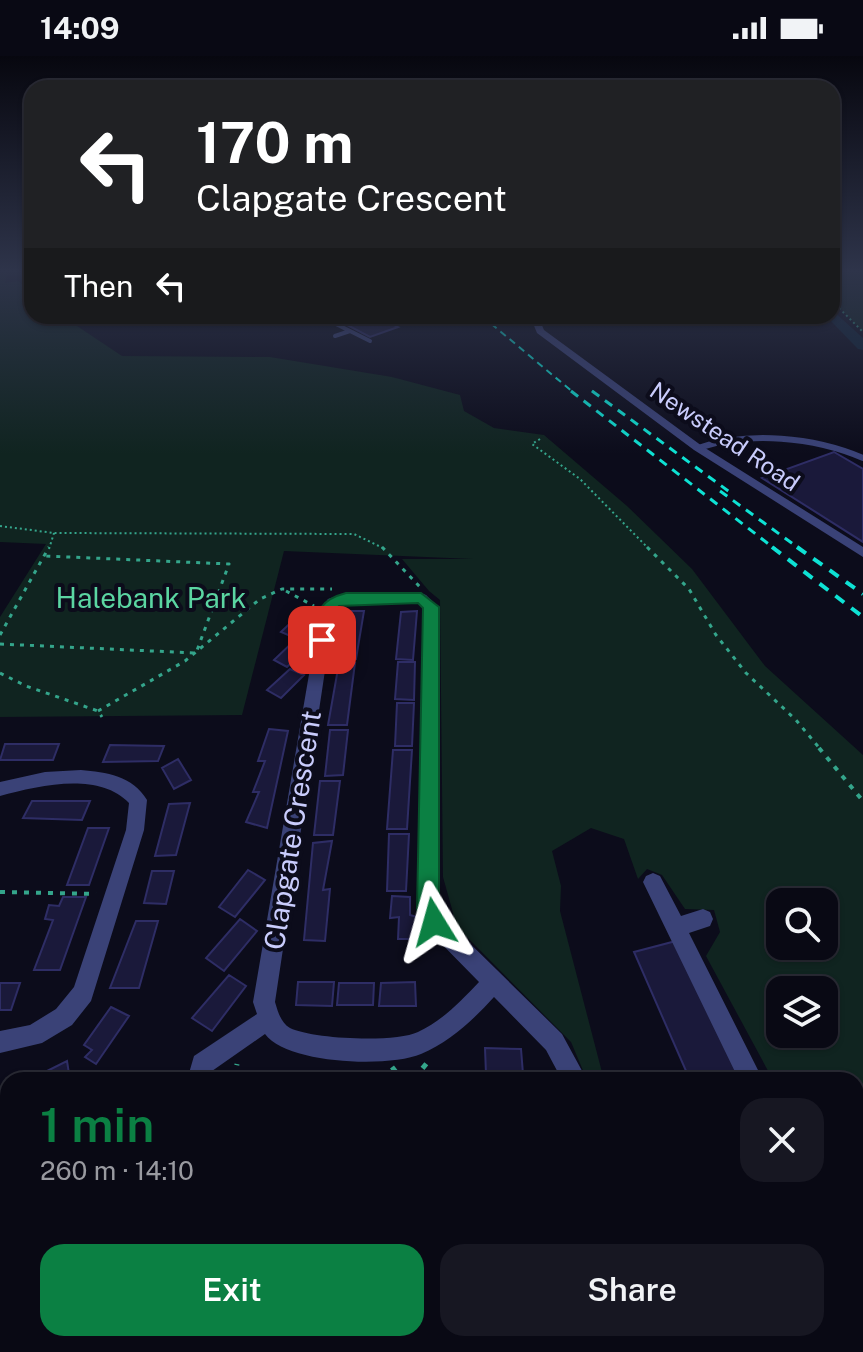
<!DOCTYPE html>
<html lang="en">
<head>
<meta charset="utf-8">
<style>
	:root { --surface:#090914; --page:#171722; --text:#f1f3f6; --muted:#999aa0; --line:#292a34; --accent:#0b8043 }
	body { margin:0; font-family:"Public Sans",sans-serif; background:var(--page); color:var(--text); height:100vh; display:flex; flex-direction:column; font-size:30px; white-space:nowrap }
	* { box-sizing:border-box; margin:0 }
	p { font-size:26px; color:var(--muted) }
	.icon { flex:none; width:44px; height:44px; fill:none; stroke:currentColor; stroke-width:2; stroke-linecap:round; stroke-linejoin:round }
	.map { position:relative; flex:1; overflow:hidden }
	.drawer { position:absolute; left:0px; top:1016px; width:864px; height:280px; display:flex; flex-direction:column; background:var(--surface); border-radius:24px 24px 0 0; box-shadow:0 2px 6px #0004,0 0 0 2px var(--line) }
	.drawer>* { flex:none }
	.banner { position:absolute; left:24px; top:24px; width:816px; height:244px; border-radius:24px; box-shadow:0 2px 6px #0004,0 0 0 2px var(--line); background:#202124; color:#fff; overflow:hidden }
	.fabs { position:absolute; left:766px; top:832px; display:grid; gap:16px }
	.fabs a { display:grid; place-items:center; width:72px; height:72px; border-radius:16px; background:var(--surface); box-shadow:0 2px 6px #0004,0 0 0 2px var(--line); font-size:40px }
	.pin { position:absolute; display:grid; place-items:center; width:68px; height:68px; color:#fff; margin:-34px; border-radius:16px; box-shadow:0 4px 12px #0006 }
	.me { position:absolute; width:88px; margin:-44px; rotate:352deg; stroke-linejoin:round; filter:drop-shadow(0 0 6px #0008) }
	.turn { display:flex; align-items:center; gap:28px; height:168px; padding:0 40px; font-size:36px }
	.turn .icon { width:104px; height:104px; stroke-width:2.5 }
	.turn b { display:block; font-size:56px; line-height:68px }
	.then { display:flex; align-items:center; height:76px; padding:0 40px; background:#0003; gap:16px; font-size:30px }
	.round { display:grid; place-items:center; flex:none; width:84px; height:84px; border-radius:24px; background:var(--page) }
	.summary { display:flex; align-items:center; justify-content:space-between; height:136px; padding:0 40px }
	h1 { font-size:48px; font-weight:600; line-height:60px; color:var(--accent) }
	.action { display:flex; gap:16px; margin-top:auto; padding:16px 40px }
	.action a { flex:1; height:92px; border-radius:24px; background:var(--accent); color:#fff; font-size:32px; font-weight:600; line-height:92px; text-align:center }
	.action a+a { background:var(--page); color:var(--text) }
	.status { display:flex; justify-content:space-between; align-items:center; height:56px; padding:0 40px; background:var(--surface); direction:ltr }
	.status svg { height:22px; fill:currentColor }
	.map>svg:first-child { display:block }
</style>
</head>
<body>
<div class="status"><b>14:09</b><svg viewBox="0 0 49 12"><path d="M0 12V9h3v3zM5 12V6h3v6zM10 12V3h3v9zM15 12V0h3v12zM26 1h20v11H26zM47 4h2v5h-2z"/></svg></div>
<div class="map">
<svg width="863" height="1296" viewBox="0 0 863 1296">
	<rect width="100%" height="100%" fill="#0c0c1b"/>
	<!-- green -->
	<path fill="#102420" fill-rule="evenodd" d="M0,216h8l-3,11 13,-2 14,11v24h30l60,40 148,1 122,20 68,18 4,16 30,17 50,7 83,71 65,63 73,97 98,89v465l-7,-5v-135h-83l-67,-124 14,-24 -6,-22 -29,-1 -23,-34 -15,-6 -9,10 -14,-40 -33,-11 -39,23 9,35 -1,25 44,169h-17l-16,-38 -114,-115 -14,-50 -3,-277 -11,-9 -27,-32h71l-189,-8 -42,164 -242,2v-100l46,-73 -46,-2zM780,846h44v44h-44zM780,934h44v44h-44z
		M832,216h31v59l-31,-31z"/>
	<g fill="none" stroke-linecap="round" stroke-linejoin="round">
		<!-- river -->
		<path fill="#0b2135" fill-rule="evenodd" d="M832,254l31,28v12l-5,-1 -31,-32 5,-1z"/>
	</g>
	<!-- building -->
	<path fill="#1a193a" stroke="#2e2d65" stroke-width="2" d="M330,260h46l22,11 -28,10z
		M834,396l29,17v73l-101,-64z
		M350,555h14l-8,48h-16z
		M417,555l-4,49 -17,-1 5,-47z
		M301,557l12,6 -20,18 -12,-5z
		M296,583l13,7 -22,21 -13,-7z
		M398,606h17l-1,38 -19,-1z
		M339,607h16l-8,62h-19z
		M290,613l14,6 -23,23 -14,-8z
		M397,647h17l-2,43h-17z
		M269,673l19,2 -21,97 -21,-6 13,-30h-6l12,-31h-7z
		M330,674h18l-5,45 -18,1z
		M5,688h54l-6,16h-53z
		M110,689l54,1 -6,15 -55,1z
		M393,694h19l-5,79h-20z
		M178,703l13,21 -17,9 -12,-21z
		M320,725h20l-7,54h-19z
		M32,745h58l-8,19 -59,-2z
		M190,747l-14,52 -21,1 14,-52z
		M88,772h21l-20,57h-22z
		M389,778h20l-3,57h-19z
		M332,785l-9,49 7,-1 -5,52 -21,-1 9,-97z
		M248,814l17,10 -30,37 -16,-10z
		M152,815h22l-8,33 -22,-1z
		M392,840l18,1v18l7,2 -1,22h-18l1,-22 -9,1z
		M63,841h23l-26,73h-26l19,-50 -8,-1 4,-14 10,1z
		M240,863l17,12 -33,40 -18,-13z
		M136,865h22l-19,67h-29z
		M676,885l68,139h-54l-56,-128z
		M229,919l17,11 -34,45 -20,-13z
		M298,926h36l-2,24 -36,-1z
		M415,926l1,24h-37l2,-23z
		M0,927h20l-9,27h-11z
		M339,927h35l-1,22h-36z
		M111,951l18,9 -33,48 -11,-7 7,-7 -8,-5z
		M485,992l36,1 2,25h-37z
		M67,1005l3,19h-41z
		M8,1196v41l-8,-2v-20z"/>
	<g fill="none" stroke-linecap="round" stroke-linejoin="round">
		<!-- path-far3 -->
		<path stroke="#34a58b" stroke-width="2" stroke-dasharray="2 3" stroke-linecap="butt" d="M832,245l31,31
			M540,383l-8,5 48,35 69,70
			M0,470l54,7 300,1 31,15
			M49,493l5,-16"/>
		<!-- path-far2 -->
		<path stroke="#34a58b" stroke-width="3" stroke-dasharray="4 6" stroke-linecap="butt" d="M382,491l38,40
			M647,491l42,42 27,46 30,38 50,47 25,30
			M286,535l28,15
			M0,579l49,-88
			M0,588l196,9 33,-89 -183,-8
			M0,617l26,13 72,25 4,6
			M98,655l87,-50 75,-62 22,-10h50"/>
		<!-- path-far1 -->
		<path stroke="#34a58b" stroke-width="4" stroke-dasharray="5 7" stroke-linecap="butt" d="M819,692l44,53
			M0,836l96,2"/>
		<!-- path -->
		<path stroke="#34a58b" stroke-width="5" stroke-dasharray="6 9" stroke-linecap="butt" d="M392,1011l10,13
			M234,1024l3,-16
			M413,1024l18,-22
			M449,1288l3,8
			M185,1296l1,-8
			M324,1296l5,-8"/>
		<!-- lane-far2 -->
		<path stroke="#3a4277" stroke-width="4" d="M320,260l50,25
			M396,260l9,4
			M335,280l15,-5"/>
		<!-- lane-far1 -->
		<path stroke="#3a4277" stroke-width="6" d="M698,392c51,-17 116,-11 165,10"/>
		<!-- lane -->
		<path stroke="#3a4277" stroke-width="12" d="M738,1288l3,8"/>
		<!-- street -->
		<path fill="#3a4277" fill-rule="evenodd" d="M530,260h8l6,14 158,116 161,101v10l-169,-107 -157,-117z
			M346,537h75l5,2 12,12v302l3,6 121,119 25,46h-25l-16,-30 -52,-53c-21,23 -44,45 -73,57 -33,14 -134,10 -156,-20l-53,37 -1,9h-24l7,-24 63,-42 -4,-12 67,-392 8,-11zM347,547h71l6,5 -6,301 9,20 52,53c-18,19 -37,39 -61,50 -23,11 -106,7 -128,-4 -9,-5 -12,-16 -15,-26l59,-391 4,-6z
			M81,714c25,2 52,6 66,30l-3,30 -53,171 -19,24 -30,18 -42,10v-22l30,-6 26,-16 18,-22 52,-157 3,-27c-31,-32 -91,-17 -129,-7v-14l45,-10z
			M653,817l7,3 21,40 22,-7 7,3 3,7 -3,7 -21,7 74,147h-24l-96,-198 3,-6z
			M856,1188l7,3v32l-7,-2z"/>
		<!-- secondary -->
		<path fill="#667bf5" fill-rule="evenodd" d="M863,1215v28l-7,3v-28z
			M572,1288h140l-3,8h-140z"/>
		<!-- rail-far2 -->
		<path stroke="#0ee2d4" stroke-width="2" stroke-dasharray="7 5" stroke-linecap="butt" d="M482,260l92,77
			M592,335l3,2"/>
		<!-- rail-far1 -->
		<path stroke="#0ee2d4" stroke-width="3" stroke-dasharray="9 7" stroke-linecap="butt" d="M571,335l204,158
			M592,335l139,102
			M720,435l80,58"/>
		<!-- rail -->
		<path stroke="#0ee2d4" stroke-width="4" stroke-dasharray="11 9" stroke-linecap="butt" d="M772,491l91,70
			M797,491l66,47"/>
	</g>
	<!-- sky -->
	<linearGradient id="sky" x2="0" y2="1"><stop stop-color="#07070f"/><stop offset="0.54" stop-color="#2e344a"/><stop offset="1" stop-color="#2e344a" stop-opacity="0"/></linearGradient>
	<rect width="863" height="398" fill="url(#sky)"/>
	<!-- route -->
	<path fill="#0b8043" stroke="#07532c" stroke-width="2" d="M346,537h75l18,14v302l6,13 -3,8 -8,3 -8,-3 -9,-21 6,-301 -5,-5 -79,3 -4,5 -4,29 -9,6 -6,-2 -2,-4c4,-27 2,-39 32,-47z"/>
	<g text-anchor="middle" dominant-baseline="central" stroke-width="8" stroke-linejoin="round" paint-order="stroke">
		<!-- far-street labels -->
		<g font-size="24" fill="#c9ccfc" stroke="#0c0c1b">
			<text transform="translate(725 380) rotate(34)">Newstead Road</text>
		</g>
		<!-- park labels -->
		<g font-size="28" fill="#5bd5a2" stroke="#0c0c1b">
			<text x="151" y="541">Halebank Park</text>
		</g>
		<!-- street labels -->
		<g font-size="28" fill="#c9ccfc" stroke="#0c0c1b">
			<text transform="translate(292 774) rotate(-81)">Clapgate Crescent</text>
		</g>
	</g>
</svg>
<div class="fabs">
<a><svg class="icon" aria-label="search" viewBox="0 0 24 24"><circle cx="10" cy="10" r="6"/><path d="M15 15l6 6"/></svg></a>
<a><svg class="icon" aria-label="layers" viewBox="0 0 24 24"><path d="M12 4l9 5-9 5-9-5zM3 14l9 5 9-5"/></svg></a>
</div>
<div class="pin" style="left:322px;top:584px;background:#d93025"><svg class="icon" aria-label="arrive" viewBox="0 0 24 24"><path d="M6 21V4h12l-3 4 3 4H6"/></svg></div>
<svg class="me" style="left:434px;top:866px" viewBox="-20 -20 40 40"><path d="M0-17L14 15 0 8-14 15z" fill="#0b8043" stroke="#fff" stroke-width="4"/></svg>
<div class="banner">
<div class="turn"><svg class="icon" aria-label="left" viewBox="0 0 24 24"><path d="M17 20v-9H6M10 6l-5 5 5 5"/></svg><div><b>170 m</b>Clapgate Crescent</div></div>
<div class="then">Then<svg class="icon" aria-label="left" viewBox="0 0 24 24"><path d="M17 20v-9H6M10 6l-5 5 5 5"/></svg></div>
</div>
<section class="drawer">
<div class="summary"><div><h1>1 min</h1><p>260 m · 14:10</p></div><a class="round"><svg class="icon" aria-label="close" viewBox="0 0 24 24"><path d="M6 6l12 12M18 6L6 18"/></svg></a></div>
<div class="action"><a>Exit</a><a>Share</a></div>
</section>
</div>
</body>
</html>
